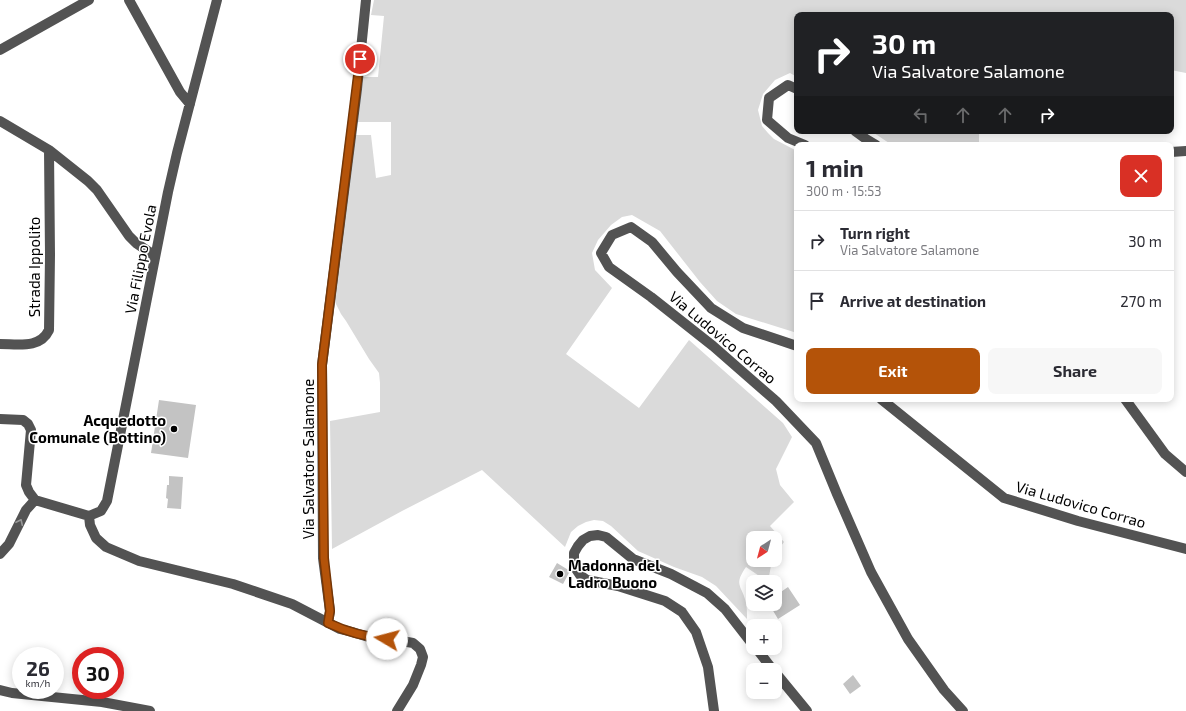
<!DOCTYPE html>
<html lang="en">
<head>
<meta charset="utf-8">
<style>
	:root { --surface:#fff; --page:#f7f7f7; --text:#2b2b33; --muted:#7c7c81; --line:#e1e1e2; --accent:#b45309 }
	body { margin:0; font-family:"Exo 2",sans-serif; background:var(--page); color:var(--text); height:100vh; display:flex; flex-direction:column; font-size:15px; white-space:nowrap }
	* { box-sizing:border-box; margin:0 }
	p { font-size:13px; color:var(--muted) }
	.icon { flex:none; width:22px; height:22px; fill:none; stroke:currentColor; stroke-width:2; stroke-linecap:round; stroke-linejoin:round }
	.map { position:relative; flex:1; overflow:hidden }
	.details { position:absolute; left:794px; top:142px; width:380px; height:260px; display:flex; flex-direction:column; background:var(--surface); border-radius:8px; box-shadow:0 2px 10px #0003 }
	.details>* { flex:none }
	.top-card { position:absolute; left:794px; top:12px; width:380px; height:122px; border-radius:8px; box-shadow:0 2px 10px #0003; background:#202124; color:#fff; overflow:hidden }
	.needle { width:26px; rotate:216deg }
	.fabs { position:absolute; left:746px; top:531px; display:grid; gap:8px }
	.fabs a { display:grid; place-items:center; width:36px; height:36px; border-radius:8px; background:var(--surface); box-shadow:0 2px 10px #0003; font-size:20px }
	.speed { position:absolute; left:12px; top:647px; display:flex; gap:8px; font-size:20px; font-weight:700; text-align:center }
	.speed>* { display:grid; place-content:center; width:52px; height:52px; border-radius:50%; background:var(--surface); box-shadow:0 2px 10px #0003; line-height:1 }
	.speed small { font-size:10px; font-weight:400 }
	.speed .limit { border:6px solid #d22; background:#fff; color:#111 }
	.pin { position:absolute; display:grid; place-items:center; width:34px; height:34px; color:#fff; margin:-17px; border:2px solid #fff; border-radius:50%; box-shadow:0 1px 4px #0007 }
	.me { position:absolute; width:44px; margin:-22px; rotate:278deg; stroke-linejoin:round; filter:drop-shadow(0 0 3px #0008) }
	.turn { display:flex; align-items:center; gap:14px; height:84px; padding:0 12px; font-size:18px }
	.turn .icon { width:52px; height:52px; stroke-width:2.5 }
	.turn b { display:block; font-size:28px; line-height:34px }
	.lanes { display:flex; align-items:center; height:38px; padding:0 12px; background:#0003; justify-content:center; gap:20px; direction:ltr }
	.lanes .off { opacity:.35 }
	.round { display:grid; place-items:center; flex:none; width:42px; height:42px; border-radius:8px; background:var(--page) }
	.headline { display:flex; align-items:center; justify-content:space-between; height:68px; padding:0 12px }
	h1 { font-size:24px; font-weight:700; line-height:30px }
	.action { display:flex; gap:8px; margin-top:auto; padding:8px 12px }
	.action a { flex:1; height:46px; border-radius:8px; background:var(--accent); color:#fff; font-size:16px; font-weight:700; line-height:46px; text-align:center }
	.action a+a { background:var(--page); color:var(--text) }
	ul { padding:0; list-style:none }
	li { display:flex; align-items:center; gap:12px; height:60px; padding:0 12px; border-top:1px solid var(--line) }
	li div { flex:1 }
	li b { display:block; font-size:15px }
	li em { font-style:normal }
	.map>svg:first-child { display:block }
</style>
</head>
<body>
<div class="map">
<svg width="1186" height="711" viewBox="0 0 1186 711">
	<rect width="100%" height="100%" fill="#fff"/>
	<!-- green -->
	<path fill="#dadada" d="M374,0h812v73l-15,-3v-55h-374v62l-7,-4 -15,7 -12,14 -5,16 4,16 6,7 6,6 23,12v182l-61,-19 -19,-13 -17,-19 -40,-51 -28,-16 -10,2 -11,8 -13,15 -6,13 3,17 17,18 -46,66 73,54 50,-68 94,83 9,14 -16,32 4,16 14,17 -24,24 14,16 -9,12v-16h-22v22h19l-4,22 -22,-15c-13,19 -4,18 0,36 1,5 1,11 1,16l-31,-33 -14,-9 -28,-10 -36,-16 -27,-25 -8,-5 -9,-1 -8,2 -8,4 -7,6 -6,15 -83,-77 -80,41 -70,38 -2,-128 50,-9v-29l-1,-10 -10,-14 -23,-38 -5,-7 -8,-16 22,-163h16l5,43 15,-3v-53h-34l6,-45h15l6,-61 -13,-1z
		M871,131h108v14h-87z"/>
	<!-- building -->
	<path fill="#c3c3c3" d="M159,400l37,5 -8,53 -37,-5z
		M169,476l14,1 -2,32 -14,-1 1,-9 -2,-1 1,-13h2z
		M557,563l13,8 -7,13 -14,-7z
		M788,587l12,18 -22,14 -9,-15h6v-8z
		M853,675l8,11 -11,8 -7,-10z"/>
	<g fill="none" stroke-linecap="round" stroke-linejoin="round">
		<!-- minor -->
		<path stroke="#535353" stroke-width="10" d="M129,0l51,92 10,12
			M0,50l89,-50
			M797,89l-9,-4 -19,13 -2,22 21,18 17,7
			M0,121l49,29 39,31 9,9 32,46 7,7 19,13
			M855,131l11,8 10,6
			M1171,152l15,-1
			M0,344c18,0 40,5 49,-14l1,-75 -1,-105
			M797,346l-54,-18 -32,-20 -34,-36 -25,-30 -21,-15 -19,8 -11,18 8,14 42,30 62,49 63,55 40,42 21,51 34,78 37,67 36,51 19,21
			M881,399l123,99 74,23 108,28
			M1125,399l40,55 21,18
			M0,419l23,1 5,4 3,6 -5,55 3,7 6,8
			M89,516l12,-5 6,-10 61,-309 9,-39 40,-153
			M89,516l1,9 6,13 10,9 33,14 94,23 59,20 48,25 12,3 20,6 30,3 11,2 7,6 3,8 -2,8 -8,20 -16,26
			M0,554l9,-10 17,-34 9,-10 54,16
			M328,623l2,-12 -7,-53 -1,-193 35,-276 9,-89
			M756,648l17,22
			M775,672l32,39
			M0,690l12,3 90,9 48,9
			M714,711l-6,-44 -12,-35 -14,-20 -17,-11 -47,-15 -31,-6 -7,-5 -4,-6 -2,-8v-8l4,-7 5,-6 7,-4 8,-1 8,2 27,22 38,15 36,19 18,16 28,36"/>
	</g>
	<!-- one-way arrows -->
	<defs><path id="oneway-chevron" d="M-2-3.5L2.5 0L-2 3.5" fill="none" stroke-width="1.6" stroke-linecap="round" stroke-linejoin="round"/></defs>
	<use stroke="#989898" href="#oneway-chevron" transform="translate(20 522) rotate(-65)"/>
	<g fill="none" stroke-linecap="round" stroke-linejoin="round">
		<defs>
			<path id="route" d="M360,59l-38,306 2,193 6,53 -2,12c19,9 38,14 59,16"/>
		</defs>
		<!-- route casing -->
		<use href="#route" stroke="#753606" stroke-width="10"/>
		<!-- route -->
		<use href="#route" stroke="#b45309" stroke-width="7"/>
	</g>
	<!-- markers -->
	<g fill="#000" stroke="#fff" stroke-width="1.5">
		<circle cx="174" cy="429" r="4"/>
		<circle cx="560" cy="574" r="4"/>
	</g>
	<g text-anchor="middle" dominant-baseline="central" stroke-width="3" stroke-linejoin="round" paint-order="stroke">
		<!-- street labels -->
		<g font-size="15" fill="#000" stroke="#fff">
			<text transform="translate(140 259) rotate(-79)">Via Filippo Evola</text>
			<text transform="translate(34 267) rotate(-90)">Strada Ippolito</text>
			<text transform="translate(723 337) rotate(40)">Via Ludovico Corrao</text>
			<text transform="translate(308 459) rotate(-90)">Via Salvatore Salamone</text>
			<text transform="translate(1081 504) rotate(16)">Via Ludovico Corrao</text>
		</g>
		<!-- poi labels -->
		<g font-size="15" font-weight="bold" fill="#000" stroke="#fff" text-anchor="end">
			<text x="166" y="420">Acquedotto<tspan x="166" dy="17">Comunale (Bottino)</tspan></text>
			<text x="568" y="565" text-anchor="start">Madonna del<tspan x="568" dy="17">Ladro Buono</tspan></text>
		</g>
	</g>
</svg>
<div class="fabs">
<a><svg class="needle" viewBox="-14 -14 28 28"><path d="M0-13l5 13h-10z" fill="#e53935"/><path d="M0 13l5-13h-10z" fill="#7c7c81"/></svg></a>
<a><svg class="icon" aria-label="layers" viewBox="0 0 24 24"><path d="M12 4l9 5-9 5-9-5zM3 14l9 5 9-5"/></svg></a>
<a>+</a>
<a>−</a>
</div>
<div class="speed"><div>26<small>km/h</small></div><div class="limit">30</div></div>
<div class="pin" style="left:360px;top:59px;background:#d93025"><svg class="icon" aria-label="arrive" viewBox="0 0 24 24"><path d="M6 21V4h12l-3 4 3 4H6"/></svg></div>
<svg class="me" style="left:387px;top:639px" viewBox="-20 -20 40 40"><circle r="19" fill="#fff"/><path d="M0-13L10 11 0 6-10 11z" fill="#b45309"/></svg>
<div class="top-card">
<div class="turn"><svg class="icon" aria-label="right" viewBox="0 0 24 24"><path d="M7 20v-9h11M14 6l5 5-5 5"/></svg><div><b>30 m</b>Via Salvatore Salamone</div></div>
<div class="lanes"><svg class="icon off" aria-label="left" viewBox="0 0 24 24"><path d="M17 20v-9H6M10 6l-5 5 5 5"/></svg><svg class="icon off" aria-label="ahead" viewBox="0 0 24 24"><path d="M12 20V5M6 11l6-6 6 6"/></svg><svg class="icon off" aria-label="ahead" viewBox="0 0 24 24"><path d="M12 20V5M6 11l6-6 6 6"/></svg><svg class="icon" aria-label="right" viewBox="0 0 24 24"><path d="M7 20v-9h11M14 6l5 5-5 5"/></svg></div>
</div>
<section class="details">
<div class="headline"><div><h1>1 min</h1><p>300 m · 15:53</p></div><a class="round" style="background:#d93025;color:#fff"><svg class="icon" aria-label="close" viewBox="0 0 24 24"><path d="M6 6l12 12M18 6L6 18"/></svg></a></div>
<ul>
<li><svg class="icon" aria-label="right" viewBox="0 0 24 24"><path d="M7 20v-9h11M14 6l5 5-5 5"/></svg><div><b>Turn right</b><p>Via Salvatore Salamone</p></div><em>30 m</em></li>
<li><svg class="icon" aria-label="arrive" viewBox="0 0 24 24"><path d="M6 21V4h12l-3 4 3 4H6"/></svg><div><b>Arrive at destination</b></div><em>270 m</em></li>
</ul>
<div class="action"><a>Exit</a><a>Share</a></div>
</section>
</div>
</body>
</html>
